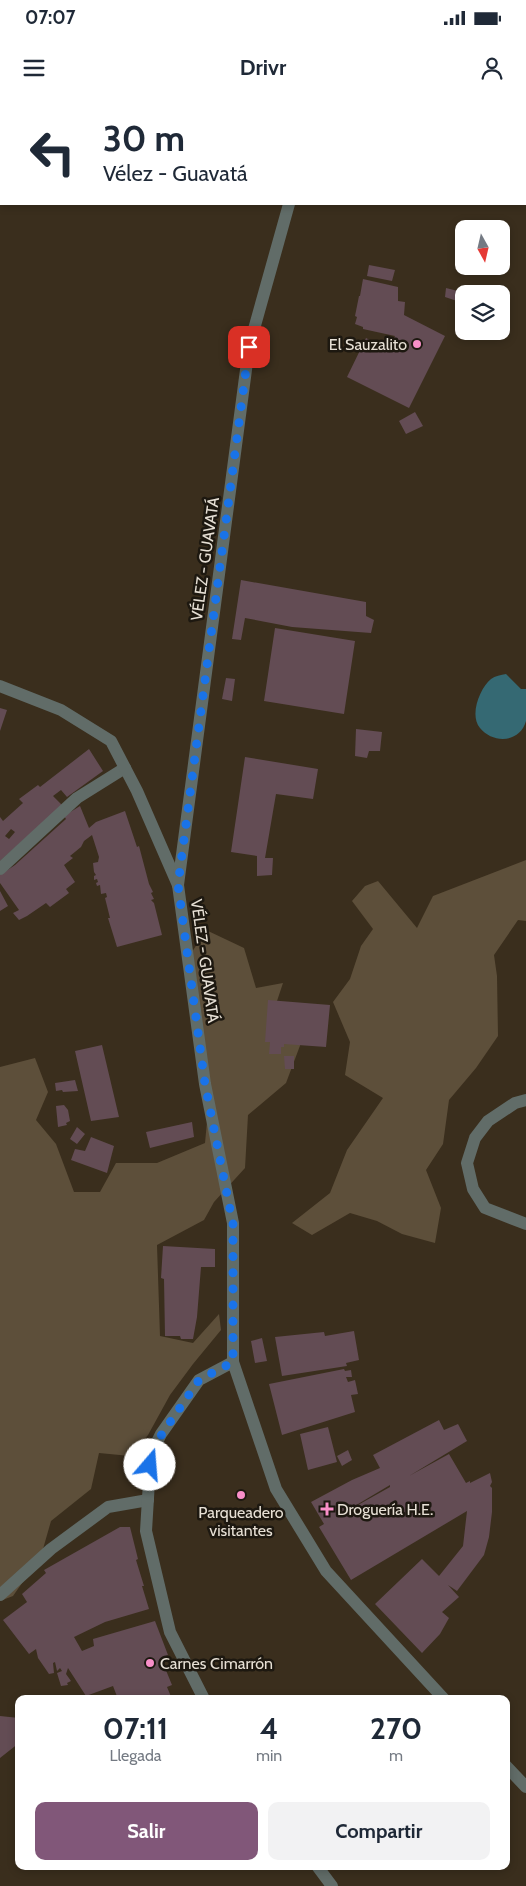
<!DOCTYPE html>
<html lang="es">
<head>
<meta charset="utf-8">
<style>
	:root { --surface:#fff; --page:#f2f2f3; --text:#1f2937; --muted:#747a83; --accent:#815779 }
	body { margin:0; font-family:Cabin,sans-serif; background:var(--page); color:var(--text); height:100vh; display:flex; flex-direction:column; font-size:19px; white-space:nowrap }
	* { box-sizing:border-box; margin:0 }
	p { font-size:16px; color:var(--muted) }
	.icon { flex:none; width:28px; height:28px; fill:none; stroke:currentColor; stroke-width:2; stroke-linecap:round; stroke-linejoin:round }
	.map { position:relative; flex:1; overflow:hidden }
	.panel { position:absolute; left:15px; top:1595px; width:495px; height:175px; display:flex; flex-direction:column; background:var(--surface); border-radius:10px; box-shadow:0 2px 8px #0003 }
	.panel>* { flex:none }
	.banner { position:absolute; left:0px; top:0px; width:526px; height:105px; box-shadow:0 2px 8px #0003; background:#fff; color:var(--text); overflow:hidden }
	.needle { width:32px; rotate:172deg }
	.controls { position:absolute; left:455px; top:120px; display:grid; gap:10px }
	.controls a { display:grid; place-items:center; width:55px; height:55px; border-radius:10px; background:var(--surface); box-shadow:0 2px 8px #0003; font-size:25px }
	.pin { position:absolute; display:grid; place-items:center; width:42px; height:42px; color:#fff; margin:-21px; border-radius:10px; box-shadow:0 2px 8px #0006 }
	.me { position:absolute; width:55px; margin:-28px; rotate:18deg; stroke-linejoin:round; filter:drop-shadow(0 0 4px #0008) }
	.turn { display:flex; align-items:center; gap:18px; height:105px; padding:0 20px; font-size:22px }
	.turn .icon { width:65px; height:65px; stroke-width:2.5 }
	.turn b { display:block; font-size:35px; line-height:42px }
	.eta { display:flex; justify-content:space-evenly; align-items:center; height:85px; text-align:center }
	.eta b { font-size:30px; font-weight:800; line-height:35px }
	.primary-button { display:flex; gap:10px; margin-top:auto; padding:10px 20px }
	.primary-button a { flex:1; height:58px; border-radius:10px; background:var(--accent); color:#fff; font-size:20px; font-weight:800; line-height:58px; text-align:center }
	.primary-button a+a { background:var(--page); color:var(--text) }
	.status { display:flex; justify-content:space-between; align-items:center; height:35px; padding:0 25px; background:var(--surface); direction:ltr }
	.status svg { height:14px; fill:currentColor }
	header { display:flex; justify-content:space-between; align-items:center; height:65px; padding:0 20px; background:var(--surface); font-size:22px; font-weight:800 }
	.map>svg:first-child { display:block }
</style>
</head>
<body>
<div class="status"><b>07:07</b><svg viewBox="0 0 49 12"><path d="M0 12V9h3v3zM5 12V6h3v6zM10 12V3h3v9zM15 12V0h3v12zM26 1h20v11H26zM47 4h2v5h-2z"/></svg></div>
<header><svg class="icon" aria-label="menu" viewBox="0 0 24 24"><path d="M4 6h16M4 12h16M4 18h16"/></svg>Drivr<svg class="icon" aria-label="person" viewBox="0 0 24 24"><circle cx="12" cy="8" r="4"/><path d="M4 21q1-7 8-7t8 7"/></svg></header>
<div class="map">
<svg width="526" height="1786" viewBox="0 0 526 1786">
	<rect width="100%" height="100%" fill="#3a2e1d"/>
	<!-- green -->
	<path fill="#5d4f3a" d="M526,760v61l-8,-1 -24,35 3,21 1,60 -22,32 -27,32 -6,44 -17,26 15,38 -6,35 -33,-9 -25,-13 -27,-8 -38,22 -20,-12 38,-30 17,-43 36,-52 -38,-23 5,-33 -17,-40 17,-23 11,-33 12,-17 -21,-28 13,-15 13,-5 39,47 16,-32z
		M206,830l38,18 12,40 27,-5 -8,24 26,36 -15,40 -38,32 -3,53 -31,34 -10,18 -47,25 3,91 33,7 26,-29 2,16 -28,34 -23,31 -22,40 -18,21 -31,-3 -8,36 -40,32 -10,35 -28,40 -13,5v-534l35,-9 13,34 -12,28 20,24 18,48h26l16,-29h41l48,-20 5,-53 -18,-138z"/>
	<!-- water -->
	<path fill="#356973" d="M506,574l15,15h5c0,10 0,23 0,32 -6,22 -33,23 -46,7 -11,-13 0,-40 11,-49 4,-3 10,-4 15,-5z"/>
	<!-- building -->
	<path fill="#634c54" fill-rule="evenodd" d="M369,165l26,5 -3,11 -25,-5z
		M363,179l35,8v14l7,1 -1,13 41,21 -36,72 -62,-31 19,-39 23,12 6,-14 -32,-7v-2l-8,-3 2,-7 -2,-1 4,-20h1z
		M446,188l16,4 -2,10 -15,-5z
		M464,207v24h10l-3,7 -16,-6z
		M415,312l8,14 -17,8 -7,-13z
		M241,480l125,22v14l8,4 -3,13 -79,-6 -47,-9 -4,22 -9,-1z
		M275,528l80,13 -11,73 -80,-13z
		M226,578l9,1 -3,22 -10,-2z
		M0,608l7,2 -7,21z
		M356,629l26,3 -2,19h-11l-2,7 -12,-2z
		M89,649l14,22 -36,26 -6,-7 -8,6 9,9 -62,56v-44l3,4 20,-18 -4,-4 19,-14 2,2zM11,729l4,3 -6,7 -4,-3z
		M245,657l73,12 -5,30 -37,-5 -11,64h8l-1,17 -15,1v-20l-26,-4z
		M80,706l9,22 7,-6 29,-11 12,36 2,-1 10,38 4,8 -2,1 3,6 -3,1 3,3 8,32 -45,12 -9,-29h2l-5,-20 2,-1 -1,-4 -5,1 -1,-9 -3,1 -1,-3 2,-1 -1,-3 -3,1v-4l2,-1 -2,-3 -1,-9 5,-1 1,-5 -7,-22 -8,6 -3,6 -11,9 3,2 -9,7 11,17 -9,7 3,4 -19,14 -4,-4 -19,13 -8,4 -6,-7 6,-3 -19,-27v-8l15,-10 51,-46 -2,-3z
		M0,791l8,15 -8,5z
		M268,900l62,5 -4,42 -42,-3v3h-3v7h-12l1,-12h-5z
		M102,945l17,72 -28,4 -16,-70z
		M284,956h10v13h-9z
		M75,980l3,11 -15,1 -1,-2 -6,1 -1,-8z
		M64,1005l4,5 2,11 -4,2 1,2 -9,2 -2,-21z
		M192,1022l2,15 -44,11 -4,-16z
		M77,1027l8,7 -8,10 -7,-5z
		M91,1037l23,9 -7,27 -36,-13 4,-11 10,2z
		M163,1146l52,3v18h-14l-4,50 -4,22h-12l-1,-3h-15l-1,-57 -3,-1z
		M354,1231l5,29 -13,3 1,3 -65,10 -7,-39 49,-5 1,4z
		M262,1238l5,23 -12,2 -4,-22z
		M344,1269l1,2 6,-1 1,7h-6l2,5 7,-2 3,14 -7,1 4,17 -73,23 -13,-51z
		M439,1320l5,10 14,-6 9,17 -58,35 40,-22 17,29 4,-2v2l20,-10 2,9 -2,4 2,2v24l-3,25 -5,18 -27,36 -9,-6 11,12 -17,15 7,6 -9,16 -18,19 -47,-49 47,-45 17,17 24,-30 4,-35 -116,69 -32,-53 5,-3 -13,-22 41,-22 28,-12 -7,-13zM390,1385v2l-41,23h-1z
		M328,1327l9,35 -29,8 -8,-36z
		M348,1350l4,10 -10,6 -5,-10z
		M120,1427h10l8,32 -2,1 8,26h-2l7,23 -44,13 -31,15 8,14 12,-5 -1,-7 62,-18 13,34 -7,3 11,27 -5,2 5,12h-54l-5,-13 -27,10 -18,-28 -2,6 5,7 -4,2 1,2 -7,1 -4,-13 5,-2 -2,-3 -3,3 -2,-9 -2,1 1,10 -5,1 -11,-16 -2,-9 -7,5 -26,-34 24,-18 -5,-8 24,-21 -2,-3z
		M0,1616l19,2v25l-19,15z"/>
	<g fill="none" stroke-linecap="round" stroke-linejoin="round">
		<!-- service -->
		<path stroke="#616c68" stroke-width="12" d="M0,769l77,-71 48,-30
			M526,1000l-11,3 -27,18 -13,17 -8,25 6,26 12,19 41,16
			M0,1495l51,-46 57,-42 40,-7"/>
		<!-- minor -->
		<path stroke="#616c68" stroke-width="12" d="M0,586l61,24 50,31 26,50 41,94"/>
		<!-- tertiary -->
		<path stroke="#616c68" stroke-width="12" d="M320,1v-1
			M289,104l-40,143 -71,538 27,199 28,139v139l43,127 50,82 118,128
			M204,1599l-34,-67 -24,-101 4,-66 4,-17 7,-14 38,-54 34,-18
			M506,1666l20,21
			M317,1766l15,20"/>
	</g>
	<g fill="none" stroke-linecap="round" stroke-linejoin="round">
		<!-- route -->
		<path stroke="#1a73e8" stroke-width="9" stroke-dasharray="0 16.2" d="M150,1365l4,-17 8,-14 37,-54 34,-18v-138l-28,-140 -27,-199 71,-538"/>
	</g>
	<!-- markers -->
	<g fill="#f98fc9" stroke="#1d1810" stroke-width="2">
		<circle cx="417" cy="244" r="5"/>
		<circle cx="241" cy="1395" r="5"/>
		<path d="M324.5 1401.5h5v5h5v5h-5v5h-5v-5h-5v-5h5z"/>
		<circle cx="150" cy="1563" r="5"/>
	</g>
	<g text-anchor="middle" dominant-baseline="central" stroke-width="5" stroke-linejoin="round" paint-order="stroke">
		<!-- poi labels -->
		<g font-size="16" fill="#e7e0d5" stroke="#1d1810" text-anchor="start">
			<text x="407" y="244" text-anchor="end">El Sauzalito</text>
			<text x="337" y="1409">Droguería H.E.</text>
			<text x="241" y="1412" text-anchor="middle">Parqueadero<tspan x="241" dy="18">visitantes</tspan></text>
			<text x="160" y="1563">Carnes Cimarrón</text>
		</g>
		<!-- street labels -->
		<g font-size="16" fill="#e7e0d5" stroke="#1d1810">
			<text transform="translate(205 459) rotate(-82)">VÉLEZ - GUAVATÁ</text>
			<text transform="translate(205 861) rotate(82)">VÉLEZ - GUAVATÁ</text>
		</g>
	</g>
</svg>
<div class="controls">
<a><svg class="needle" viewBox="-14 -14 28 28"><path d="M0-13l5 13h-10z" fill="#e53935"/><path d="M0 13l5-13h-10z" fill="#747a83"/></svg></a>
<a><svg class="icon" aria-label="layers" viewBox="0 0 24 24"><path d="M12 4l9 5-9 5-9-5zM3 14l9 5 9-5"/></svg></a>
</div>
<div class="pin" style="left:249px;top:247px;background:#d93025"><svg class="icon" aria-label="arrive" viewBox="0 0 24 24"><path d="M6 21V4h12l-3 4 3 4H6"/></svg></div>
<svg class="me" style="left:150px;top:1365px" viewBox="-20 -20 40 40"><circle r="19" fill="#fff"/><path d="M0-13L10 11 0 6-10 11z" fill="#1a73e8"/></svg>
<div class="banner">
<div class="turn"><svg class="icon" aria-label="left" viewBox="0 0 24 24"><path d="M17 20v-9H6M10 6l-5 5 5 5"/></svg><div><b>30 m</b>Vélez - Guavatá</div></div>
</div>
<section class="panel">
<div class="eta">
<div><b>07:11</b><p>Llegada</p></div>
<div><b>4</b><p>min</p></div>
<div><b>270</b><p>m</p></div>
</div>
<div class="primary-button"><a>Salir</a><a>Compartir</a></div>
</section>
</div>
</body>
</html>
